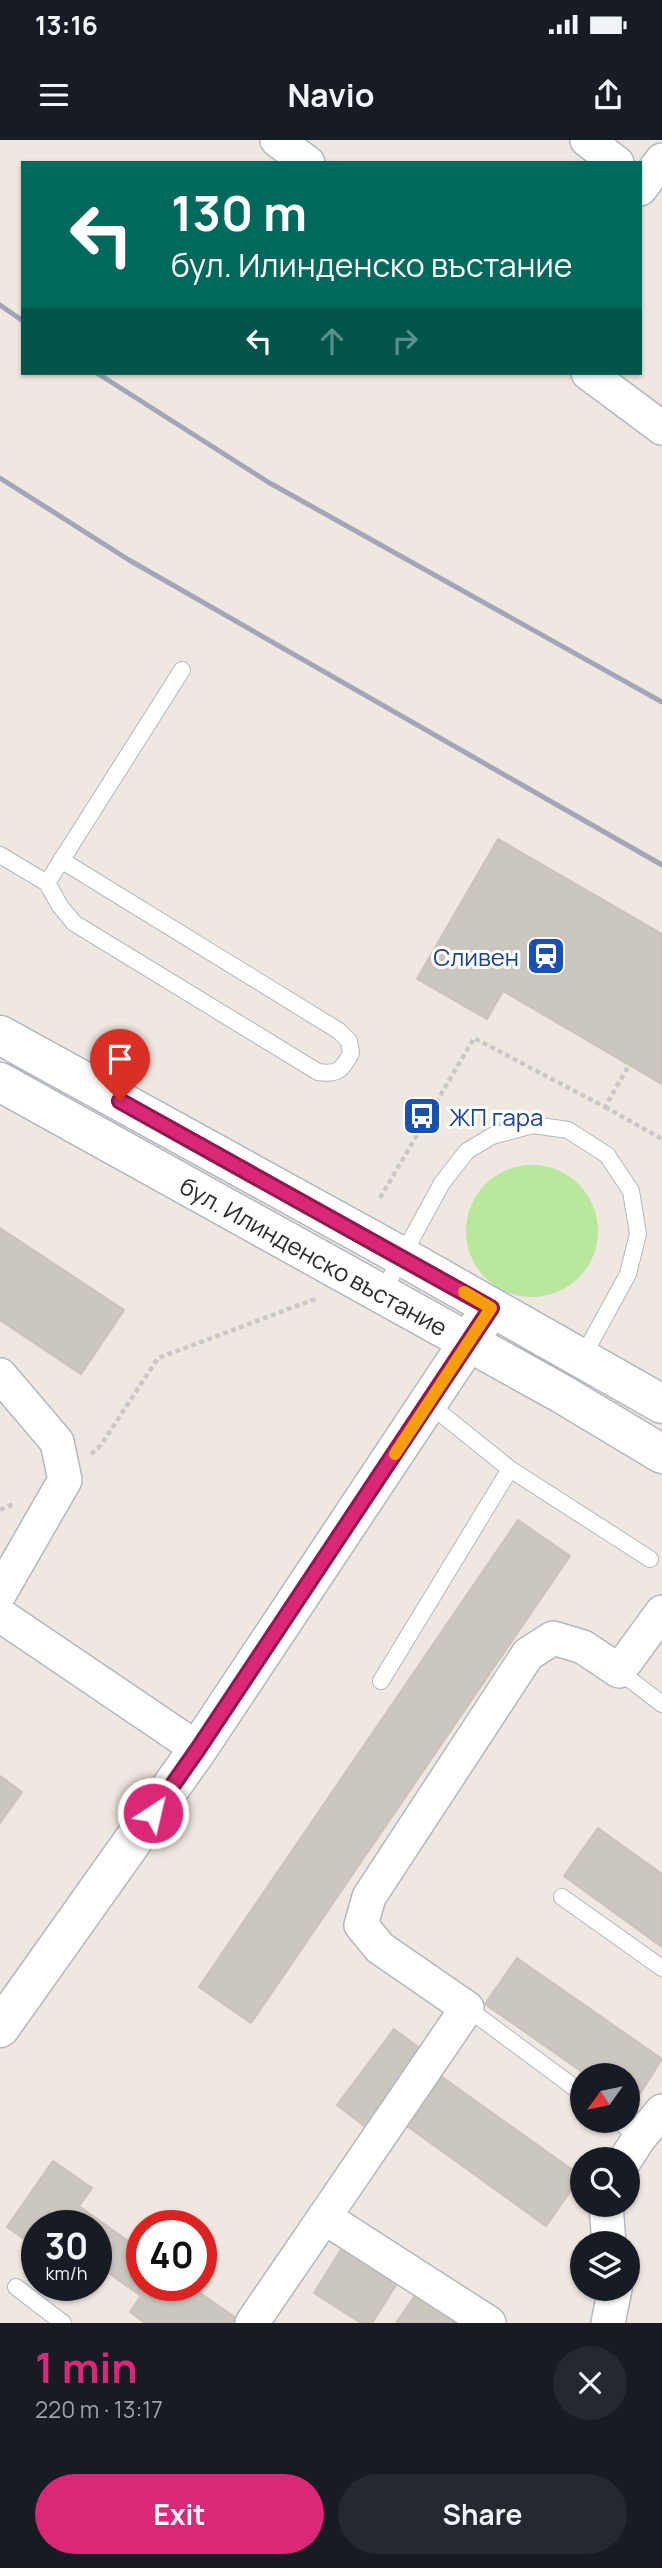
<!DOCTYPE html>
<html lang="en">
<head>
<meta charset="utf-8">
<style>
	:root { --surface:#171b24; --page:#242831; --text:#f1f3f6; --muted:#9ea1a6; --accent:#db2777 }
	body { margin:0; font-family:Manrope,sans-serif; background:var(--page); color:var(--text); height:100vh; display:flex; flex-direction:column; font-size:26px; white-space:nowrap }
	* { box-sizing:border-box; margin:0 }
	p { font-size:23px; color:var(--muted) }
	.icon { flex:none; width:38px; height:38px; fill:none; stroke:currentColor; stroke-width:2; stroke-linecap:round; stroke-linejoin:round }
	.map { position:relative; height:2183px; overflow:hidden }
	.panel { display:flex; flex-direction:column; background:var(--surface); flex:1 }
	.panel>* { flex:none }
	.hud { position:absolute; left:21px; top:21px; width:621px; height:214px; border-radius:0px; box-shadow:0 2px 5px #0004; background:#00695c; color:#fff; overflow:hidden }
	.needle { width:46px; rotate:237deg }
	.tools { position:absolute; left:570px; top:1923px; display:grid; gap:14px }
	.tools a { display:grid; place-items:center; width:70px; height:70px; border-radius:50%; background:var(--surface); box-shadow:0 2px 5px #0004; font-size:35px }
	.speed { position:absolute; left:21px; top:2070px; display:flex; gap:14px; font-size:35px; font-weight:700; text-align:center }
	.speed>* { display:grid; place-content:center; width:91px; height:91px; border-radius:50%; background:var(--surface); box-shadow:0 2px 5px #0004; line-height:1 }
	.speed small { font-size:18px; font-weight:400 }
	.speed .limit { border:10px solid #d22; background:#fff; color:#111 }
	.pin { position:absolute; display:grid; place-items:center; width:60px; height:60px; color:#fff; margin:-72px -30px; border-radius:50% 50% 50% 0; rotate:-45deg; box-shadow:0 0 7px #0007 }
	.pin .icon { rotate:45deg }
	.me { position:absolute; width:77px; margin:-38px; rotate:35deg; stroke-linejoin:round; filter:drop-shadow(0 0 5px #0008) }
	.turn { display:flex; align-items:center; gap:24px; height:147px; padding:0 35px; font-size:32px }
	.turn .icon { width:91px; height:91px; stroke-width:2.5 }
	.turn b { display:block; font-size:49px; line-height:60px }
	.lanes { display:flex; align-items:center; height:66px; padding:0 35px; background:#0003; justify-content:center; gap:35px; direction:ltr }
	.lanes .off { opacity:.35 }
	.round { display:grid; place-items:center; flex:none; width:74px; height:74px; border-radius:37px; background:var(--page) }
	.headline { display:flex; align-items:center; justify-content:space-between; height:119px; padding:0 35px }
	h1 { font-size:42px; font-weight:700; line-height:52px; color:var(--accent) }
	.cta { display:flex; gap:14px; margin-top:auto; padding:14px 35px }
	.cta a { flex:1; height:80px; border-radius:42px; background:var(--accent); color:#fff; font-size:28px; font-weight:700; line-height:80px; text-align:center }
	.cta a+a { background:var(--page); color:var(--text) }
	.status { display:flex; justify-content:space-between; align-items:center; height:49px; padding:0 35px; background:var(--surface); direction:ltr }
	.status svg { height:19px; fill:currentColor }
	header { display:flex; justify-content:space-between; align-items:center; height:91px; padding:0 35px; background:var(--surface); font-size:32px; font-weight:700 }
	.map>svg:first-child { display:block }
</style>
</head>
<body>
<div class="status"><b>13:16</b><svg viewBox="0 0 49 12"><path d="M0 12V9h3v3zM5 12V6h3v6zM10 12V3h3v9zM15 12V0h3v12zM26 1h20v11H26zM47 4h2v5h-2z"/></svg></div>
<header><svg class="icon" aria-label="menu" viewBox="0 0 24 24"><path d="M4 6h16M4 12h16M4 18h16"/></svg>Navio<svg class="icon" aria-label="share" viewBox="0 0 24 24"><path d="M12 15V3M7 8l5-5 5 5M5 13v7h14v-7"/></svg></header>
<div class="map">
<svg width="662" height="2183" viewBox="0 0 662 2183">
	<rect width="100%" height="100%" fill="#efe8e0"/>
	<!-- green -->
	<path fill="#b9e79b" d="M466 1091a66 66 0 1 1 132 0a66 66 0 1 1-132 0Z"/>
	<!-- building -->
	<path fill="#cbc6be" stroke="#cbc3b9" stroke-width="2" d="M498,699l164,95v150l-159,-93 -16,28 -70,-40z
		M0,1088l124,82 -43,64 -81,-54z
		M518,1380l52,36 -319,467 -52,-36z
		M0,1636l22,16 -22,31z
		M598,1688l64,46v73l-98,-71z
		M517,1818l145,101 -30,47 -4,-3v-27h-40l-103,-72z
		M394,1889l31,23 -58,76 -30,-23z
		M435,1932l146,104 -35,50 -146,-105z
		M53,2021l39,27 -13,18 63,45v35h48l46,32 -4,5h-87l-15,-11 11,-16 -45,-32v-38h-59v22l-30,-21z
		M347,2100l51,42 -26,41h-11l-47,-30z
		M421,2147l54,36h-79z"/>
	<g fill="none" stroke-linecap="round" stroke-linejoin="round">
		<defs>
			<path id="lane" d="M0,715l47,28 13,23 14,17 244,149c20,3 24,-2 33,-19l-2,-12 -10,-10 -278,-171
				M47,743l135,-213
				M381,1155l61,-112 25,-32 25,-15 41,-11 35,5 39,25 24,36 7,43 -10,40 -47,86
				M429,1264l81,65 140,90
				M619,1531l43,33
				M381,1541l129,-212
				M562,1757l100,71
				M467,1868l116,86
				M618,1981l22,16
				M16,2147l47,36"/>
			<path id="street" d="M277,0l31,23
				M587,0l30,23
				M640,49l22,-29
				M588,233l74,55
				M0,1235l57,67 8,38 -65,113
				M0,1475l198,134
				M625,2020l15,-23 22,-26
				M606,2065l3,39
				M324,2077l165,106
				M252,2183l215,-315 -87,-60 -19,-23 8,-28 159,-243 25,-16 30,9 36,24 43,-59
				M608,2183l7,-34"/>
			<path id="secondary" d="M0,895l403,222 259,147
				M0,942l562,312 100,60
				M0,1888l198,-279 293,-441"/>
		</defs>
		<!-- lane casing -->
		<use href="#lane" stroke="#b3b7c1" stroke-width="18"/>
		<!-- street casing -->
		<use href="#street" stroke="#b3b7c1" stroke-width="36"/>
		<!-- secondary casing -->
		<use href="#secondary" stroke="#b3b7c1" stroke-width="41"/>
		<!-- path -->
		<path stroke="#c8c8c8" stroke-width="4.5" stroke-dasharray="5 3.5" stroke-linecap="butt" d="M605,967l57,32
			M380,1058l94,-160 131,69 24,-42
			M91,1314l10,-9 57,-87 160,-60
			M0,1370l14,-6"/>
		<!-- lane -->
		<use href="#lane" stroke="#fff" stroke-width="16"/>
		<!-- street -->
		<use href="#street" stroke="#fff" stroke-width="33"/>
		<!-- secondary -->
		<use href="#secondary" stroke="#fff" stroke-width="38"/>
		<!-- rail -->
		<path stroke="#a2a6b8" stroke-width="5" d="M0,165l23,16
			M97,233l171,109 394,220
			M0,338l129,82 533,305"/>
	</g>
	<g fill="none" stroke-linecap="round" stroke-linejoin="round">
		<defs>
			<path id="route" d="M120,961l371,207 -293,441 -45,64"/>
		</defs>
		<!-- route casing -->
		<use href="#route" stroke="#8e194d" stroke-width="18"/>
		<!-- route -->
		<use href="#route" stroke="#db2777" stroke-width="12"/>
		<!-- slow -->
		<path stroke="#f59e0b" stroke-width="12" d="M395,1314l96,-146 -27,-16"/>
	</g>
	<!-- icons -->
	<defs>
		<symbol id="station-square" viewBox="-11 -11 22 22"><rect x="-9" y="-9" width="18" height="18" rx="4" fill="#1a4fb4" stroke="#fff"/><path d="M-3-6H3Q5-6 5-4V2Q5 4 3 4L4.5 6H3L1.5 4h-3L-3 6H-4.5L-3 4Q-5 4-5 2V-4Q-5-6-3-6ZM-3.5-4v3h7v-3ZM-3.5 1v1.5H-2V1ZM2 1v1.5H3.5V1Z" fill="#fff"/></symbol>
		<symbol id="bus-square" viewBox="-11 -11 22 22"><rect x="-9" y="-9" width="18" height="18" rx="4" fill="#1a4fb4" stroke="#fff"/><path d="M-5-6H5V4H4V6H2V4H-2V6H-4V4H-5ZM-3.5-4V0h7V-4ZM-3.5 1.2v1.5H-2V1.2ZM2 1.2v1.5H3.5V1.2Z" fill="#fff"/></symbol>
	</defs>
	<g fill-rule="evenodd">
		<use href="#station-square" x="524" y="794" width="44" height="44"/>
		<use href="#bus-square" x="400" y="954" width="44" height="44"/>
	</g>
	<g text-anchor="middle" dominant-baseline="central" stroke-width="6" stroke-linejoin="round" paint-order="stroke">
		<!-- transit labels -->
		<g font-size="24" fill="#164399" stroke="#fff" text-anchor="end">
			<text x="519" y="816">Сливен</text>
			<text x="449" y="976" text-anchor="start">ЖП гара</text>
		</g>
		<!-- street labels -->
		<g font-size="24" fill="#2d2d2d" stroke="#fff">
			<text transform="translate(314 1116) rotate(29)">бул. Илинденско въстание</text>
		</g>
	</g>
</svg>
<div class="tools">
<a><svg class="needle" viewBox="-14 -14 28 28"><path d="M0-13l5 13h-10z" fill="#e53935"/><path d="M0 13l5-13h-10z" fill="#9ea1a6"/></svg></a>
<a><svg class="icon" aria-label="search" viewBox="0 0 24 24"><circle cx="10" cy="10" r="6"/><path d="M15 15l6 6"/></svg></a>
<a><svg class="icon" aria-label="layers" viewBox="0 0 24 24"><path d="M12 4l9 5-9 5-9-5zM3 14l9 5 9-5"/></svg></a>
</div>
<div class="speed"><div>30<small>km/h</small></div><div class="limit">40</div></div>
<div class="pin" style="left:120px;top:961px;background:#d93025"><svg class="icon" aria-label="arrive" viewBox="0 0 24 24"><path d="M6 21V4h12l-3 4 3 4H6"/></svg></div>
<svg class="me" style="left:153px;top:1673px" viewBox="-20 -20 40 40"><circle r="17" fill="#db2777" stroke="#fff" stroke-width="3"/><path d="M0-11L8 9 0 5-8 9z" fill="#fff"/></svg>
<div class="hud">
<div class="turn"><svg class="icon" aria-label="left" viewBox="0 0 24 24"><path d="M17 20v-9H6M10 6l-5 5 5 5"/></svg><div><b>130 m</b>бул. Илинденско въстание</div></div>
<div class="lanes"><svg class="icon" aria-label="left" viewBox="0 0 24 24"><path d="M17 20v-9H6M10 6l-5 5 5 5"/></svg><svg class="icon off" aria-label="ahead" viewBox="0 0 24 24"><path d="M12 20V5M6 11l6-6 6 6"/></svg><svg class="icon off" aria-label="right" viewBox="0 0 24 24"><path d="M7 20v-9h11M14 6l5 5-5 5"/></svg></div>
</div>
</div>
<section class="panel">
<div class="headline"><div><h1>1 min</h1><p>220 m · 13:17</p></div><a class="round"><svg class="icon" aria-label="close" viewBox="0 0 24 24"><path d="M6 6l12 12M18 6L6 18"/></svg></a></div>
<div class="cta"><a>Exit</a><a>Share</a></div>
</section>
</body>
</html>
